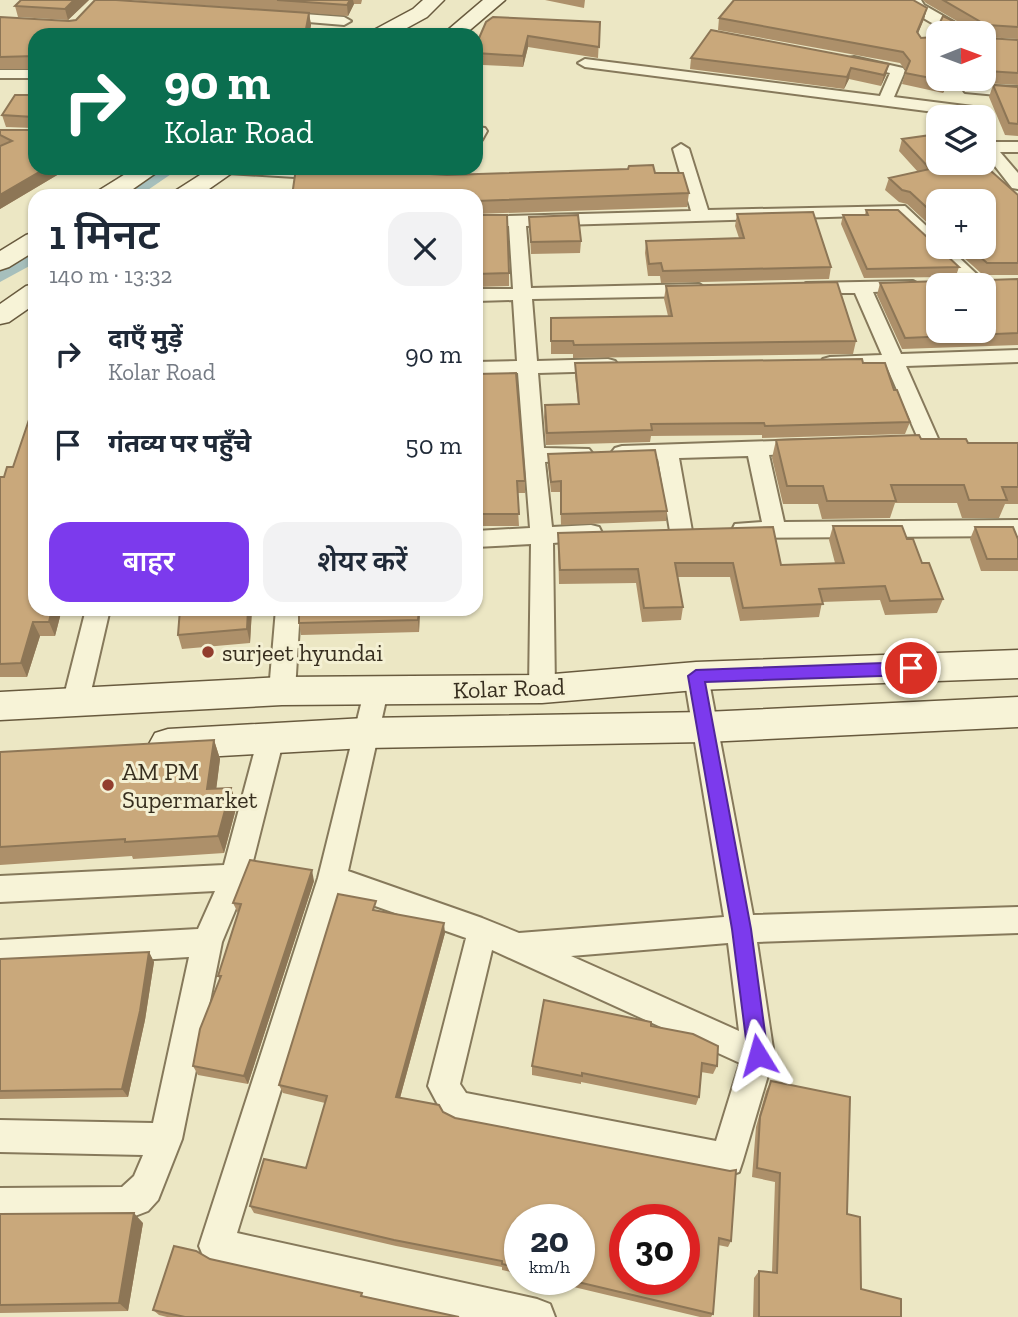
<!DOCTYPE html>
<html lang="hi">
<head>
<meta charset="utf-8">
<style>
	:root { --surface:#fff; --page:#f2f2f3; --text:#1f2937; --muted:#747a83; --accent:#7c3aed }
	body { margin:0; font-family:"Zilla Slab","Noto Sans Devanagari",serif; background:var(--page); color:var(--text); height:100vh; display:flex; flex-direction:column; font-size:26px; white-space:nowrap }
	* { box-sizing:border-box; margin:0 }
	p { font-size:23px; color:var(--muted) }
	.icon { flex:none; width:38px; height:38px; fill:none; stroke:currentColor; stroke-width:2; stroke-linecap:round; stroke-linejoin:round }
	.map { position:relative; flex:1; overflow:hidden }
	.side { position:absolute; left:28px; top:189px; width:455px; height:427px; display:flex; flex-direction:column; background:var(--surface); border-radius:21px; box-shadow:0 2px 5px #0004 }
	.side>* { flex:none }
	.hud { position:absolute; left:28px; top:28px; width:455px; height:147px; border-radius:21px; box-shadow:0 2px 5px #0004; background:#0b6e4f; color:#fff; overflow:hidden }
	.needle { width:46px; rotate:89deg }
	.tools { position:absolute; left:926px; top:21px; display:grid; gap:14px }
	.tools a { display:grid; place-items:center; width:70px; height:70px; border-radius:14px; background:var(--surface); box-shadow:0 2px 5px #0004; font-size:35px }
	.speed { position:absolute; left:504px; top:1204px; display:flex; gap:14px; font-size:35px; font-weight:700; text-align:center }
	.speed>* { display:grid; place-content:center; width:91px; height:91px; border-radius:50%; background:var(--surface); box-shadow:0 2px 5px #0004; line-height:1 }
	.speed small { font-size:18px; font-weight:400 }
	.speed .limit { border:10px solid #d22; background:#fff; color:#111 }
	.pin { position:absolute; display:grid; place-items:center; width:60px; height:60px; color:#fff; margin:-30px; border:4px solid #fff; border-radius:50%; box-shadow:0 2px 7px #0007 }
	.me { position:absolute; width:77px; margin:-38px; rotate:352deg; stroke-linejoin:round; filter:drop-shadow(0 0 5px #0008) }
	.turn { display:flex; align-items:center; gap:24px; height:147px; padding:0 21px; font-size:32px }
	.turn .icon { width:91px; height:91px; stroke-width:2.5 }
	.turn b { display:block; font-size:49px; line-height:60px }
	.round { display:grid; place-items:center; flex:none; width:74px; height:74px; border-radius:21px; background:var(--page) }
	.overview { display:flex; align-items:center; justify-content:space-between; height:119px; padding:0 21px }
	h1 { font-size:42px; font-weight:600; line-height:52px }
	.action { display:flex; gap:14px; margin-top:auto; padding:14px 21px }
	.action a { flex:1; height:80px; border-radius:21px; background:var(--accent); color:#fff; font-size:28px; font-weight:600; line-height:80px; text-align:center }
	.action a+a { background:var(--page); color:var(--text) }
	ul { padding:0; list-style:none }
	li { display:flex; align-items:center; gap:21px; height:91px; padding:0 21px }
	li div { flex:1 }
	li b { display:block; font-size:26px }
	li em { font-style:normal }
	.map>svg:first-child { display:block }
</style>
</head>
<body>
<div class="map">
<svg width="1018" height="1317" viewBox="0 0 1018 1317">
	<rect width="100%" height="100%" fill="#ece7c4"/>
	<g fill="none" stroke-linecap="round" stroke-linejoin="round">
		<!-- canal -->
		<path fill="#a6bfbc" fill-rule="evenodd" d="M158,168h22l-41,28h-23z
			M35,248v15l-35,19v-15z"/>
		<defs>
			<path id="street" d="M907,0h14l3,5 49,28c-22,1 -56,-12 -66,-33z
				M277,12l67,5 7,4 -7,4 -72,-6 -2,-3z
				M854,57l49,11 2,3 -11,26 79,10 8,5 -8,5 -388,-50 -7,-4 7,-4 295,37 10,-23 -41,-9 -2,-3 2,-3z
				M0,70h35v8h-35z
				M970,85l48,2v10l-53,-5 -2,-3z
				M476,127l9,1 2,3 -5,9 -6,2z
				M984,137l9,5h25v10h-18l18,21v16l-6,-1 -28,-36z
				M681,144l8,5 19,61 197,-4 33,31v10h10l39,37 -3,4v-3h-15l-74,-70 -369,11 5,62 168,-4 9,6 -9,6 -167,3 5,62 71,-2 7,2 3,4 -3,4 -7,2 -70,2 6,75 45,1 4,5 -4,5 -44,3 7,65 39,-2 8,2 3,6 -3,6 -46,4 2,146 -4,7 -9,3 -9,-3 -4,-7 2,-145 -55,3v-16l54,-3 -12,-155 -42,1v-12l41,-1 -4,-61 -37,1v-12h37l-4,-63 -33,1v-10l215,-6 -18,-62z
				M219,168c20,0 106,-4 116,6l-8,5 -100,-6z
				M454,168h17c-3,4 -7,11 -12,14 -9,5 -33,3 -40,-3l8,-5 22,-1z
				M913,281l9,5 -3,4 -46,2 28,62 117,-4v12l-112,4 34,77 -3,5h-14l-3,-5 -33,-76 -57,2 -7,-2 -3,-4 3,-4 7,-2 52,-2 -27,-62h-49l-9,-5 9,-5z
				M806,440l7,2 3,5 -3,5 -44,3 15,67 234,-2v16l-275,2 -8,-2 -3,-6 3,-6 27,-2 -14,-66 -69,2 13,73 -3,6 -8,2 -8,-2 -3,-6 -12,-72 -43,-1 -4,-5 4,-5 7,-2z
				M86,609h24l-21,91 -4,7 -9,3 -9,-3 -4,-7z
				M276,609h24l-5,82 -4,7 -9,3 -9,-3 -4,-7z
				M696,666l9,3 3,7 45,239 265,-8v26l-261,9 17,113 -31,105 -4,12 -12,4 -271,-53 -11,-5 -17,-32 38,-148 -125,-44 -104,339 300,66 13,5 5,13h-98l-241,-54 -12,-5 -5,-12 119,-368 48,-194 9,-3 9,3 4,7 -40,180 134,47 37,15 205,-16 -40,-241 3,-7zM728,943l11,88 -168,-75zM492,950l248,113 -24,78 -250,-48 -6,-9z
				M271,727l9,4 4,7 -35,139 -27,65 -40,197 -24,61 -10,11 -26,10 -122,1v-34l122,-1 12,-11 9,-21 -143,-3v-32l153,3 36,-166 -189,11v-28l198,-11 17,-38 -215,11v-26l224,-11 34,-127 4,-7z"/>
			<path id="secondary" d="M423,0h21l-17,17 -33,18h-25l3,-4 41,-22z
				M483,0h22l-41,35h-22z
				M135,168h28l-40,28h-29l4,-5z
				M211,168h28l-40,28h-28l4,-5z
				M35,232v19l-26,16 -9,3v-19l26,-16z
				M35,284v20l-26,18 -9,2v-20l26,-18z
				M1018,650v28l-322,12 -154,13 -260,2 -282,15v-28l282,-15 260,-2 154,-13z
				M1018,697v30l-313,15 -340,6 -197,11 -13,-4 -6,-11 6,-11 13,-4 197,-11 340,-6z"/>
		</defs>
		<!-- street casing -->
		<use href="#street" stroke="#86795b" stroke-width="4"/>
		<!-- secondary casing -->
		<use href="#secondary" stroke="#685a3e" stroke-width="3"/>
		<!-- street -->
		<use href="#street" fill="#f7f3d7" fill-rule="evenodd"/>
		<!-- secondary -->
		<use href="#secondary" fill="#f7f3d7" fill-rule="evenodd"/>
	</g>
	<!-- wall -->
	<path fill="#ad906a" d="M89,0l-21,20 -50,-3 -3,-11z
		M127,0h235l-1,4h-7l-6,12 -39,-3 2,12 -2,10h-274v34h-35v-52l69,4 225,-9z
		M545,0h40l-1,8z
		M734,0h179l14,8 -3,11 -6,14 3,5 12,-1 10,-21 16,8h3l-36,-21 -3,-3h95v39l-32,-2 1,1 31,2v45l-35,-2 -2,-4h3v-46h-46v46h13l-8,14 -41,-9 4,-13 -6,-8 -182,-33 1,-12z
		M600,22l-2,36 -70,-11 -5,20 -40,-2v5l-7,18v-43z
		M711,30l175,45 -5,11 -32,-7 -5,10 -154,-20 1,-11z
		M993,85l25,2v49l-13,-1 -16,-38z
		M35,95v73h34l-69,41v-63l1,-1h-1v-15h33v-2l-27,-1 -4,-12z
		M902,139l116,56v80h-35l-31,-28h32l-46,-46v32l-31,-29 -8,-2 -14,-12 4,-12 29,-6 -19,-21z
		M370,168h81l-8,4z
		M655,173l34,20 -2,14 -211,7v-18l-29,-21z
		M866,210l93,57 -3,9 32,4 30,-1v66l-116,4 -25,-54 3,-12 62,-2 2,-4 -80,1 -23,-54 2,-9h22z
		M737,214l94,53 -2,12 -168,4 -1,-7h-12l-3,-23 1,-12 93,-3 -4,-12z
		M476,215l33,58v13l-33,1z
		M529,217l52,24 -1,12 -49,1z
		M666,286l190,55 -3,13 -280,4v-4h-22v-36l117,-2 -4,-17z
		M575,363h288l31,27 16,32 -5,12 -143,4v-3l-111,1 -1,6 -104,3 -2,-28 1,-12 33,-1 -3,-29z
		M476,374l49,107v12h-8l2,33h-43z
		M921,439l47,4h50v61h-13l-6,14h-37l-5,-15h-62l-5,15 -68,1 -4,-15h-35l-11,-46 4,-18z
		M548,454l119,57 -1,10 -105,4 -1,-33h-9l-3,-27z
		M0,477l35,132h27l-7,27h-15l-13,41h-27z
		M833,526l74,13 36,60 -6,14 -52,2 -5,-15 -58,2 -3,15 -79,4 -10,-44h-52l5,30 -2,13 -39,2 -6,-39 -77,1 -1,-38v-13l223,32 54,-2 -6,-23z
		M975,527l43,12v32h-37l-11,-32z
		M252,609l-2,34 -68,6 -4,-14z
		M420,609l-1,23 -118,3 -2,-12z
		M214,740l6,19 -4,30 15,-1 6,17 -13,48 -91,6 -1,-3 -132,9v-113z
		M314,881l-66,203 -50,-9 -5,-9 27,-86 -2,-4 20,-63 -5,-10z
		M378,911l67,22 -45,165 43,14 288,129 -3,6 -10,-2 -5,69 -2,3h-11l-160,-38h39l-59,-59v54l-18,-4v-3l-106,-21 -142,-33 -4,-7 56,-38 19,-65 -42,-10 -4,-8z
		M149,952l5,10 -9,58 -17,77 -128,2v-140z
		M651,1026l66,40 -4,8 -12,-2 -2,25 -3,8 -115,-23v2l-49,-9v-9z
		M771,1081l76,133 14,75 40,28h-148l1,-39 5,-7 13,1 3,-90 -23,-5 4,-50 10,-36z
		M0,1214l143,9 -15,88 -128,2z
		M210,1259l154,38 95,20h-292l-8,-2 -6,-5z"/>
	<!-- shaded-wall -->
	<path fill="#8d7656" d="M74,0h15l-21,20 -3,-11z
		M350,0h3l1,4 -6,12 -1,-11z
		M927,8l-3,11 -10,24 3,-11z
		M309,13l2,12 -2,10h-2l-1,-6z
		M528,36v11l-5,20v-11z
		M482,57l1,13 -7,18v-14z
		M889,64l-3,11 -5,11 3,-11z
		M851,68l-2,11 -5,10 3,-12z
		M948,79h3l-8,14 3,-12z
		M46,168h23l-69,41v-14z
		M443,168h8l-8,4z
		M52,609h10l-7,27 -6,-14z
		M248,609h4l-2,34 -3,-14z
		M419,609h1l-1,23 -1,-12z
		M33,622l7,14 -13,41 -6,-14z
		M214,740l6,19 -6,48 -7,-18z
		M231,788l6,17 -13,48 -6,-17z
		M312,870l2,11 -66,203 -4,-8z
		M444,923l1,10 -47,172 -2,-8z
		M149,952l5,10 -9,58 -17,77 -6,-8z
		M134,1213l9,10 -15,88 -9,-8z"/>
	<!-- building -->
	<path fill="#c9a87b" stroke="#8d7656" stroke-width="2" fill-rule="evenodd" d="M21,0h53l-9,9 -50,-3z
		M95,0h21l193,13 -3,16h-36l-2,6h-233v21l-35,1v-40l69,4 7,-1z
		M277,0h73l-3,5z
		M734,0h179l14,8 -10,24 4,6 12,-1 10,-21 16,8h17l3,-3 -36,-21h75v27l-30,-2 -3,10 2,3 31,2v33l-31,-2 -3,-7v-31h-46v46h10l-2,2 -41,-8 5,-12 -7,-9 -184,-34z
		M493,17l107,5 -1,25 -71,-11 -5,20 -47,-3v-8l10,-23z
		M711,30l178,34 -5,11 -33,-7 -4,9 -156,-19z
		M476,56l6,1 -6,17z
		M993,85l25,2v37l-9,-1z
		M15,95h20v73h11l-46,27v-49l12,-5 -12,-6v-5h33v-13l-31,-2z
		M938,134v29h44l36,32v68h-31l-18,-16h15v-46h-46v17l-28,-26 -8,-2 -13,-12 41,-9 -28,-30z
		M653,165l2,8h28l6,20 -213,8v-5h-184l4,-28h33l118,7 181,-6 1,-3z
		M866,210h32l61,57 -92,2 -24,-54h25z
		M813,212l18,55 -168,4 -2,-8 -12,1 -3,-23 98,-3 -7,-24z
		M476,215h31l2,58 -33,1z
		M578,215l3,26 -50,1 -2,-25z
		M944,276h41l3,4 30,-1v54l-113,5 -25,-55 62,-2zM938,285h46v46h-46z
		M837,282l19,59 -282,4 -1,-4h-22v-23l121,-2 -6,-30z
		M862,359l1,4h22l9,27h3l13,32 -145,4 -1,-3 -113,1 1,6 -105,3 -2,-28 34,-1 -4,-41z
		M516,373l9,108h-8l2,33h-43v-140z
		M35,402v207h17l-3,13h-16l-12,41 -21,1v-187h4l3,-10h6z
		M919,435l2,4h45l2,4h50v44h-16l5,13h-38l-5,-15h-73l5,16h-69l-4,-15h-36l-11,-46z
		M655,450l12,61 -106,3v-33l-10,1 -3,-28z
		M833,526h69l5,13h6l9,24h7l14,36 -53,2 -5,-15 -66,3 4,15 -80,4 -10,-45h-58l8,44 -39,1 -6,-39 -78,1 -2,-37 215,-6 8,38 63,-2z
		M975,527h38l5,12v20h-31z
		M180,609h68l-1,20 -69,6z
		M299,609h120l-1,11 -119,3z
		M214,740l-7,49 24,-1 -13,48 -93,6v-3l-125,8v-95z
		M250,860l62,10 -68,206 -51,-10 7,-37 21,-53h-3l23,-72 -8,-1z
		M338,894l38,7 -3,9 71,13 -48,174 43,8 4,7 12,6 275,53 6,-1 -5,71 -12,-3 -6,76 -148,-35h14v-59h-59v48l-18,-4v-3l-108,-21 -144,-34 14,-47 42,9 21,-72 -48,-11zM625,1220h59v59h-59z
		M149,952l-9,59 -18,78 -122,2v-132z
		M544,1000l107,22v4l42,8 25,12 -1,20 -15,-3 -3,34 -117,-24v3l-50,-10z
		M771,1081l79,16 -3,117 13,3 1,72 40,10v18h-142v-46l18,2 3,-100 -23,-5 3,-51z
		M134,1213l-15,90 -119,2v-91z
		M174,1246l22,5 14,8 152,34 -1,3 98,21h-274l-32,-7z"/>
	<!-- route -->
	<path fill="#7c3aed" stroke="#51269a" stroke-width="2" d="M911,662l8,6 -8,7 -206,7 46,247 17,126 -3,7 -7,3 -7,-3 -3,-7 -16,-126 -44,-253 8,-6z"/>
	<!-- markers -->
	<g fill="#923d2e" stroke="#f4f0d3" stroke-width="2.5">
		<circle cx="208" cy="652" r="7"/>
		<circle cx="108" cy="785" r="7"/>
	</g>
	<g text-anchor="middle" dominant-baseline="central" stroke-width="6" stroke-linejoin="round" paint-order="stroke">
		<!-- poi labels -->
		<g font-size="24" fill="#372e1f" stroke="#f4f0d3" text-anchor="start">
			<text x="222" y="652">surjeet hyundai</text>
			<text x="122" y="771">AM PM<tspan x="122" dy="28">Supermarket</tspan></text>
		</g>
		<!-- street labels -->
		<g font-size="24" fill="#372e1f" stroke="#f4f0d3">
			<text transform="translate(509 688) rotate(-2)">Kolar Road</text>
		</g>
	</g>
</svg>
<div class="tools">
<a><svg class="needle" viewBox="-14 -14 28 28"><path d="M0-13l5 13h-10z" fill="#e53935"/><path d="M0 13l5-13h-10z" fill="#747a83"/></svg></a>
<a><svg class="icon" aria-label="layers" viewBox="0 0 24 24"><path d="M12 4l9 5-9 5-9-5zM3 14l9 5 9-5"/></svg></a>
<a>+</a>
<a>−</a>
</div>
<div class="speed"><div>20<small>km/h</small></div><div class="limit">30</div></div>
<div class="pin" style="left:911px;top:668px;background:#d93025"><svg class="icon" aria-label="arrive" viewBox="0 0 24 24"><path d="M6 21V4h12l-3 4 3 4H6"/></svg></div>
<svg class="me" style="left:758px;top:1055px" viewBox="-20 -20 40 40"><path d="M0-17L14 15 0 8-14 15z" fill="#7c3aed" stroke="#fff" stroke-width="4"/></svg>
<div class="hud">
<div class="turn"><svg class="icon" aria-label="right" viewBox="0 0 24 24"><path d="M7 20v-9h11M14 6l5 5-5 5"/></svg><div><b>90 m</b>Kolar Road</div></div>
</div>
<section class="side">
<div class="overview"><div><h1>1 मिनट</h1><p>140 m · 13:32</p></div><a class="round"><svg class="icon" aria-label="close" viewBox="0 0 24 24"><path d="M6 6l12 12M18 6L6 18"/></svg></a></div>
<ul>
<li><svg class="icon" aria-label="right" viewBox="0 0 24 24"><path d="M7 20v-9h11M14 6l5 5-5 5"/></svg><div><b>दाएँ मुड़ें</b><p>Kolar Road</p></div><em>90 m</em></li>
<li><svg class="icon" aria-label="arrive" viewBox="0 0 24 24"><path d="M6 21V4h12l-3 4 3 4H6"/></svg><div><b>गंतव्य पर पहुँचे</b></div><em>50 m</em></li>
</ul>
<div class="action"><a>बाहर</a><a>शेयर करें</a></div>
</section>
</div>
</body>
</html>
